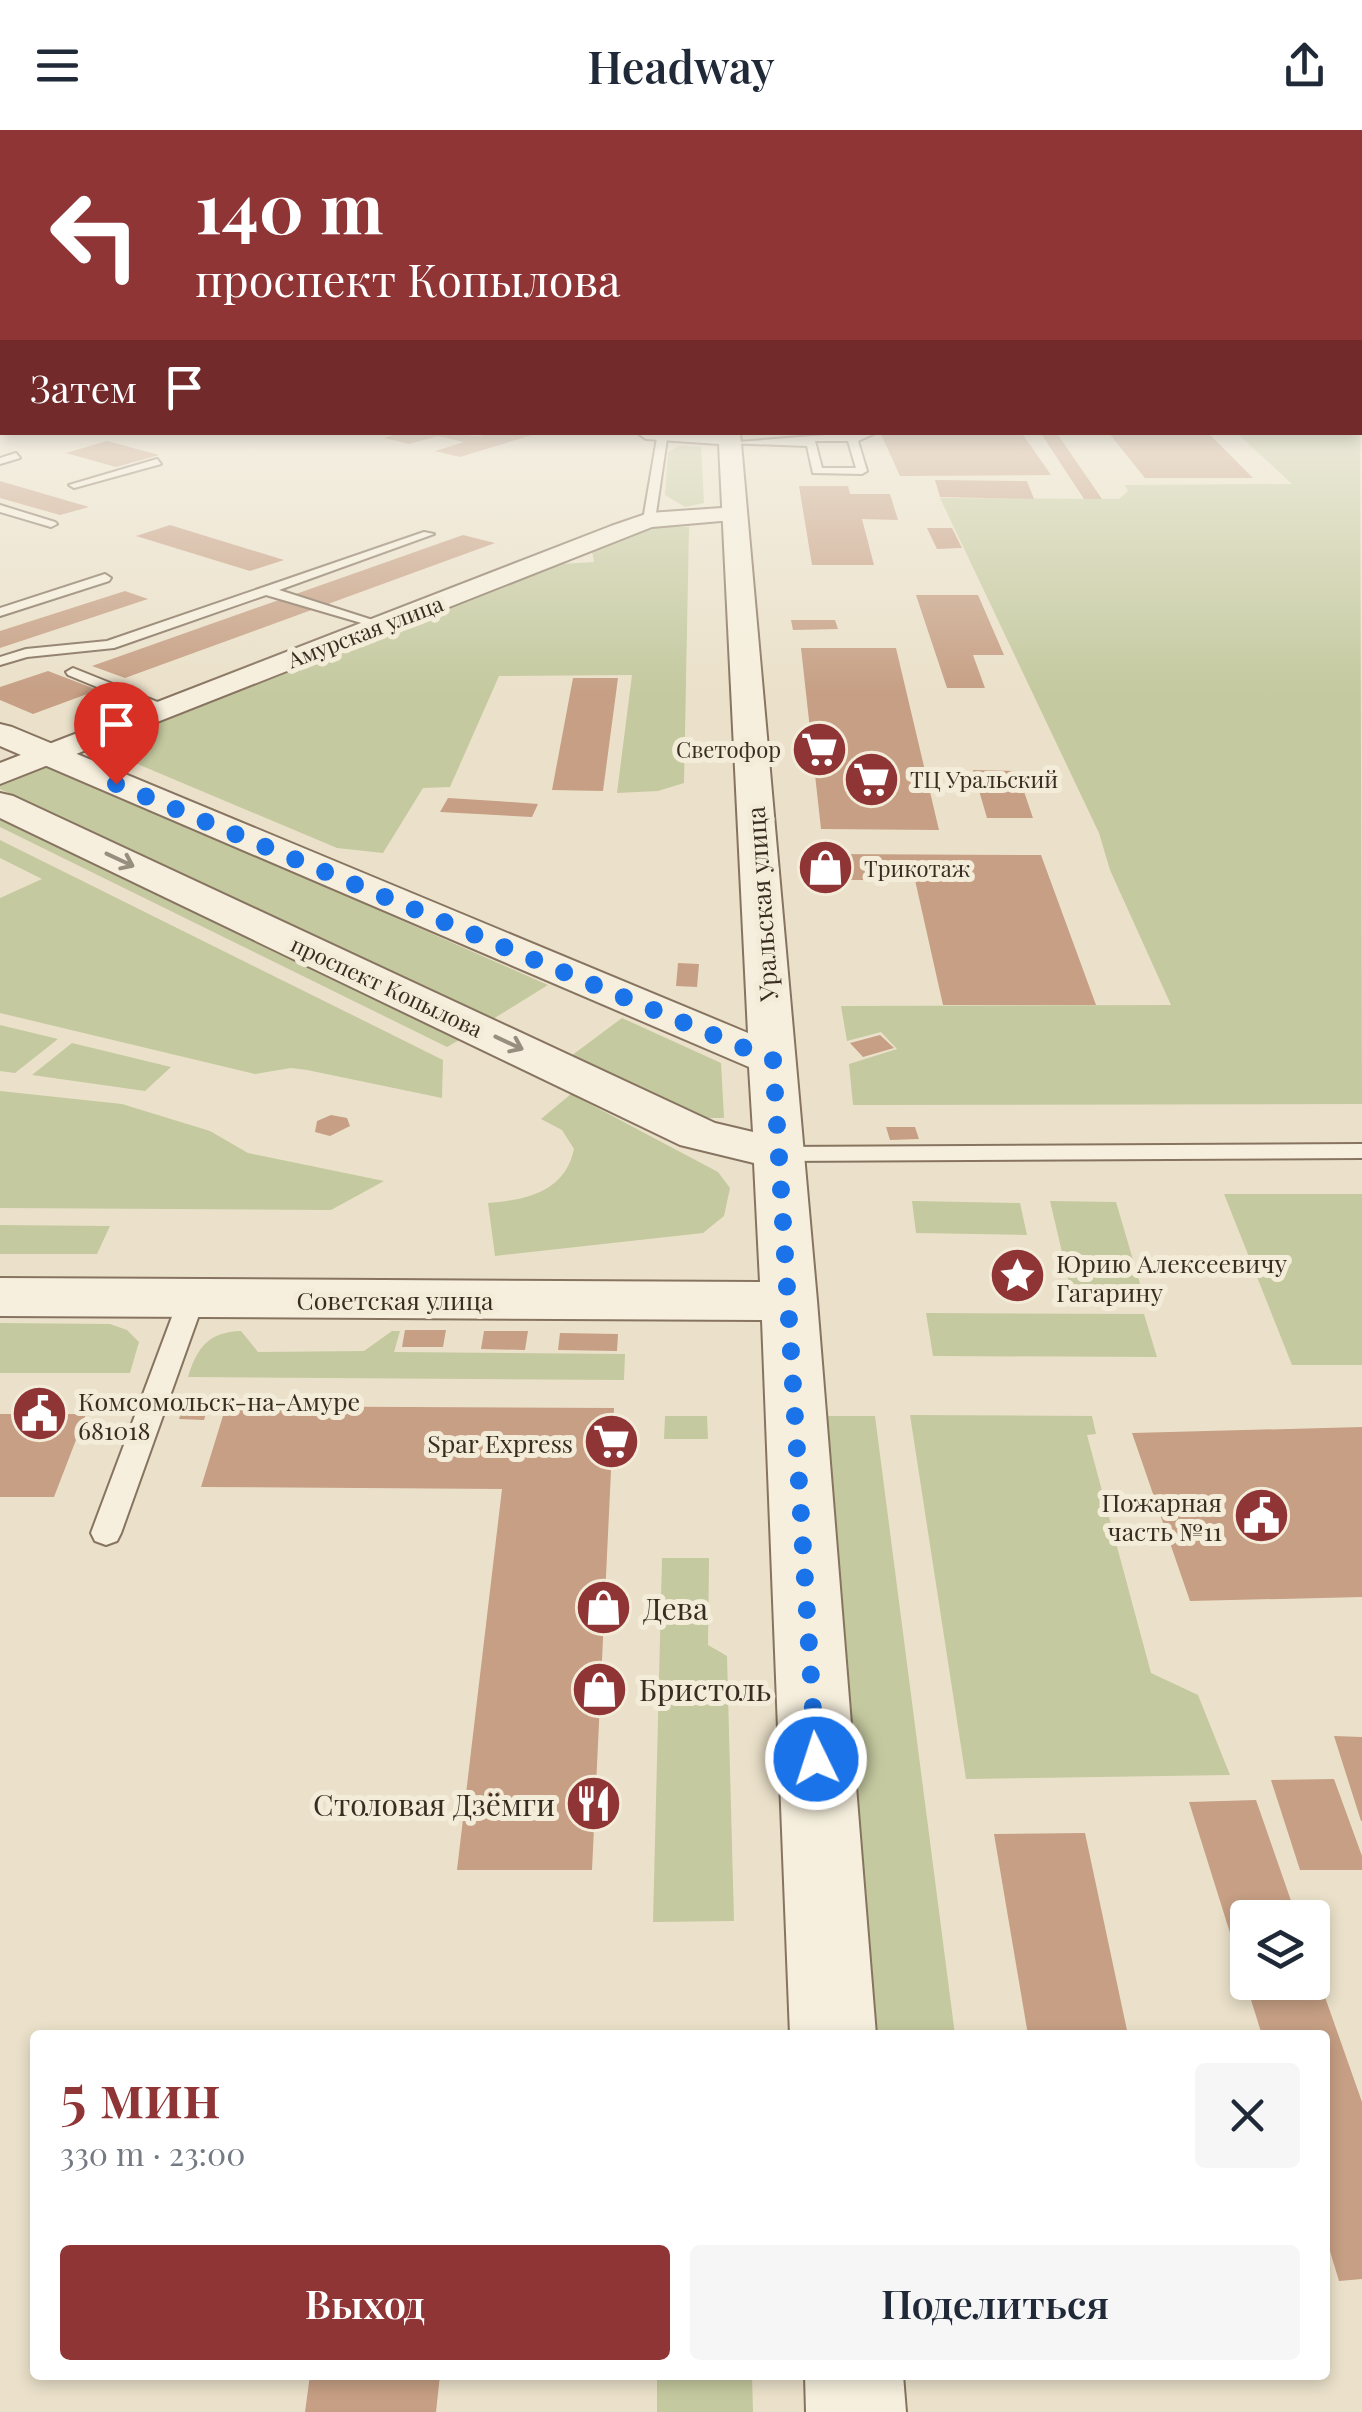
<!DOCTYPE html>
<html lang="ru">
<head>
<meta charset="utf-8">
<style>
	:root { --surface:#fff; --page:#f6f6f7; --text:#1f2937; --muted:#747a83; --accent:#903536 }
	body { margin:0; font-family:"Playfair Display",serif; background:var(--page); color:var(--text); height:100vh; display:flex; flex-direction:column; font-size:38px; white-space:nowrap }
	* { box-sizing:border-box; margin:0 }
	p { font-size:32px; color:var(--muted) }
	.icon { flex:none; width:55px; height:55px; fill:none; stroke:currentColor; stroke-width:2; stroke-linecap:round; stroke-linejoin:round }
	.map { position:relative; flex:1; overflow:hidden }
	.details { position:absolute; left:30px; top:1900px; width:1300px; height:350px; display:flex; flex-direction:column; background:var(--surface); border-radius:10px; box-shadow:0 5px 15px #0003 }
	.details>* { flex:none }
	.top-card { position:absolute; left:0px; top:0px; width:1362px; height:305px; box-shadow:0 5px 15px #0003; background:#903536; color:#fff; overflow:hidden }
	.controls { position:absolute; left:1230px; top:1770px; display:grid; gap:20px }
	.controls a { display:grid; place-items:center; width:100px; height:100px; border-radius:10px; background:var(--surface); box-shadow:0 5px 15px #0003; font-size:50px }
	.pin { position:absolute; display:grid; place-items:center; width:85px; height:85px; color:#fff; margin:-102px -42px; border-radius:50% 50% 50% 0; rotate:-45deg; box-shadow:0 0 10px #0007 }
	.pin .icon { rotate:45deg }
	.me { position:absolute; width:110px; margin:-55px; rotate:356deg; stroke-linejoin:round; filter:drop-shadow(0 0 8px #0008) }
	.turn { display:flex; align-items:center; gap:35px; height:210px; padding:0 30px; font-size:45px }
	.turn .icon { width:130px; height:130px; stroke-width:2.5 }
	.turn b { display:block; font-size:70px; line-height:85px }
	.then { display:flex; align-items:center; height:95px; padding:0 30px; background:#0003; gap:20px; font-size:38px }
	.round { display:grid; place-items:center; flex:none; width:105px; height:105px; border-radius:10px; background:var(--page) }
	.head { display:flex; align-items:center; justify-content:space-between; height:170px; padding:0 30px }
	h1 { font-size:60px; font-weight:600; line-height:75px; color:var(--accent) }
	.action { display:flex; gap:20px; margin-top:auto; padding:20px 30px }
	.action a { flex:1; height:115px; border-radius:10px; background:var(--accent); color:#fff; font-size:40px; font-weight:600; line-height:115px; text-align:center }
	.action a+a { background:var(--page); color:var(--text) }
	header { display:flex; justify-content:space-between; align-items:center; height:130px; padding:0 30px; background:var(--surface); font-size:45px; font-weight:600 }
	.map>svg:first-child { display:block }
</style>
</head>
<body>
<header><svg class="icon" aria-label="menu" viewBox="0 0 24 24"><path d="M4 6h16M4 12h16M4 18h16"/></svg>Headway<svg class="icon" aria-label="share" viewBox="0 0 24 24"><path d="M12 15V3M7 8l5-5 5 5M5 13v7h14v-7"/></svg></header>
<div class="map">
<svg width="1362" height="2282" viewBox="0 0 1362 2282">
	<rect width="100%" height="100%" fill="#ebe1ca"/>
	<!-- green -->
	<path fill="#c4c99f" d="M1360,296l2,678 -509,1 -4,-41 48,-15 -16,-17 -34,9 -6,-35 330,-1 -61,-135 -11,-37 -159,-335 179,1 9,-8 -3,-6 167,-1 -55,-51 123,-1z
		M679,316l22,1 3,56 -19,4 -20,-12 3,-43z
		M657,396l32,1 -5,256 -26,8 -41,2 15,-118 -133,1 -49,111 -27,1 -40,65 -46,-5 -247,-104 454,-179 50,-3 -2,-11z
		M47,634l501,221 -55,34 -493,-230v-6z
		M0,688l461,221 -14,8 -447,-220z
		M0,710l443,220 -1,38 -135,-28 -16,-2 -36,6 -255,-61v-115l42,-19 -42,-21z
		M622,888l99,45 3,55h-24l-129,-62z
		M0,895l58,14 -43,34 -15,-2z
		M72,913l99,24 -26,24 -113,-16z
		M0,961l122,13 88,27 38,22 136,28 -53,29 -331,-2z
		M571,964l147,78 12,16 -6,28 -21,17 -208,23 -7,-53c38,-3 77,-11 86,-54l-12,-19 -21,-11z
		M1224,1064h138v171h-70z
		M912,1071l108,2 7,32 -111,-2z
		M1050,1071l66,1 30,102 -72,-1z
		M0,1095l110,1 -13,28h-97z
		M926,1183l218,1 13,43 -224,-1z
		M0,1193l110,1 17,6 12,12 -9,31h-130z
		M241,1201l17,21 106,-1 28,-20h8l-6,21 231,2 -1,26 -436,-3c9,-29 20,-45 53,-46z
		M910,1285l182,1 4,18 -9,1 64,238 47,22 32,80 -264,4z
		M665,1286h42l1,23h-44z
		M813,1286h62l80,619h-90z
		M662,1428h47l-1,87 19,11 7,265 -81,1z
		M657,2245h95l1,37h-96z"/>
	<!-- building -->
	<path fill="#c69f84" d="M403,302l77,4 11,-4 41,3 -72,22 -25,-6 29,-9 -26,-6 -29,8 -25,-6z
		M880,302h141l30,43 -151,1z
		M1040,302h16l46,67h-18z
		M1108,302h99l46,46h-108z
		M107,311l52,14 -43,12 -50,-14z
		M935,350l92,1 7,18 -94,-2z
		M0,351l89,26 -29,8 -60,-17z
		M799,356h49l2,8h40l8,26 -36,-1 12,46h-62z
		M170,395l114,35 -34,11 -114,-35z
		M927,398h25l10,20 -25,1z
		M463,405l32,8 -370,135 -33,-12z
		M125,461l23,8 -148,49v-17z
		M916,465h62l26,60h-31l12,33h-38z
		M791,490h44l3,9 -45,1z
		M801,518h95l43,182 -118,-1z
		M48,541l50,19 -65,24 -33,-14v-13z
		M573,548h45l-15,113 -51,-1z
		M973,640l44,1 16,47h-46z
		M448,668l48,3 42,3 -6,13 -92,-5z
		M824,724l217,1 55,150h-153l-28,-125h-88z
		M678,833l21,1 -2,23 -21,-1z
		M880,905l14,13 -31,9 -13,-14z
		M331,985l16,3 3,8 -20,10 -15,-4 2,-11z
		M886,997h29l4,12 -29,1z
		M405,1200h41l-3,17h-41z
		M484,1201h44l-3,19 -44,-1z
		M560,1203l58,1 -1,17 -59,-1z
		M184,1274h25l-5,16 -25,-1z
		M226,1276l388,2 -22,462h-135l45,-381 -301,-2z
		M0,1284h86l-32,83h-54z
		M1362,1297v170l-172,4 -58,-168z
		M1334,1606l28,1v84h-1z
		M1334,1649l28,77v14h-62l-29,-90z
		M1256,1670l41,118h-49v64h64l1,-19 49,139v177l-23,2 -14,-46v-200h-63l-73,-233z
		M1085,1703l43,202h-100l-34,-201z
		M310,2245h130l-4,37h-131z"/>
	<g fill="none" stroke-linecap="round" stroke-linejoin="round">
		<defs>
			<path id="service" d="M0,247l2,1v6l-2,-1z
				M1360,282h2v6h-2z
				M658,302h10l-13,88 -6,3 -6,-3z
				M864,302h14l-20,9 9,30 -5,3 -49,-1 -6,-27 -82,-3zM815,311h33l8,27h-34z
				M16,323l4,5 -20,6v-6z
				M157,329l4,5 -87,24 -5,-3z
				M0,375l55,17 2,2 -6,3 -51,-15z
				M424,402l10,2 -155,56 103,33v6l-116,-34 -152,53 -87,9 -27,8v-8l26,-8 81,-8z
				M105,444l6,4 -2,3 -109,35v-8z
				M73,538l97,39 2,3 -12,3 -92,-38 -2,-3z
				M1362,1014v14l-584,3 -11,-7 11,-7z
				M192,1159l13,9 -84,235 -4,8 -11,4 -11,-4 -4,-8 88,-235z"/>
			<path id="minor" d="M736,377l8,2 3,5 -3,5 -92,8 -652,257v-21l611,-237 38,-13z"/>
			<path id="tertiary" d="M636,302h104l77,869 59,734h-86l-28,-715 -762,-4v-38l760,4 -6,-119 -74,-18 -680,-327v-25l13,3 702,327 38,9 -4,-65 -749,-321v-22l12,3 736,306 -29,-589 -73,-5z
				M805,2245h98l3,37h-100z"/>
		</defs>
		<!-- service casing -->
		<use href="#service" stroke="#877460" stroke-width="4"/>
		<!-- minor casing -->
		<use href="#minor" stroke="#877460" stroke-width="4"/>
		<!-- tertiary casing -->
		<use href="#tertiary" stroke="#877460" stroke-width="4"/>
		<!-- service -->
		<use href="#service" fill="#f6efdd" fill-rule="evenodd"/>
		<!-- minor -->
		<use href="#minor" fill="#f6efdd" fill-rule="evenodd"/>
		<!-- tertiary -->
		<use href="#tertiary" fill="#f6efdd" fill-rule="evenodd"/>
	</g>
	<!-- one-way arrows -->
	<defs><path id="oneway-shaft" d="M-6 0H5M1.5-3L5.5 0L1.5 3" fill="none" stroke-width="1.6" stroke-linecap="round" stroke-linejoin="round" transform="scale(2.5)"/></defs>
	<g stroke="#988e80">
		<use href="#oneway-shaft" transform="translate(120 730) rotate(25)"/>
		<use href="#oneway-shaft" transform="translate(509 913) rotate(25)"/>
	</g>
	<!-- sky -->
	<linearGradient id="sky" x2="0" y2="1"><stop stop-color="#8fb9d6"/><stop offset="0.43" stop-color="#f6f2e7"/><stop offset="1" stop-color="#f6f2e7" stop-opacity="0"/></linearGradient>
	<rect width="1362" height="564" fill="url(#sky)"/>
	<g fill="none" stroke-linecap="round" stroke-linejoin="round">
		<!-- route -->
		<path stroke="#1a73e8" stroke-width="18" stroke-dasharray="0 32.4" d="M116,654l657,276 43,699"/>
	</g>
	<!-- icons -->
	<defs>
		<symbol id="supermarket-disc" viewBox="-11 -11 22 22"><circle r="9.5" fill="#903536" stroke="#f3ecd9"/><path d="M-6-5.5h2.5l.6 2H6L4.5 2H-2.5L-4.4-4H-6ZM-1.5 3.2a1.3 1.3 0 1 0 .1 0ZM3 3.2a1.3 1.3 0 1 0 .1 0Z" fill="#fff"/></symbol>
		<symbol id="shop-disc" viewBox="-11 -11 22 22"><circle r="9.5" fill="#903536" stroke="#f3ecd9"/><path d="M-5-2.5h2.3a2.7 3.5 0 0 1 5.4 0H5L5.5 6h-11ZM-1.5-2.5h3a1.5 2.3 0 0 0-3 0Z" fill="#fff"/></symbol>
		<symbol id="sight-disc" viewBox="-11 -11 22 22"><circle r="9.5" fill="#903536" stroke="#f3ecd9"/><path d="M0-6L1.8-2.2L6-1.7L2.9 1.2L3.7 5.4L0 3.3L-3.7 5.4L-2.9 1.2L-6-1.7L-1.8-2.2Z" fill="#fff"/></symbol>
		<symbol id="civic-disc" viewBox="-11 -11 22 22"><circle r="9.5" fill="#903536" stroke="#f3ecd9"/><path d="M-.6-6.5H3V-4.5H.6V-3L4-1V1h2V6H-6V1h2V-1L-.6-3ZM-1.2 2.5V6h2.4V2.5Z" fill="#fff"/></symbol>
		<symbol id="restaurant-disc" viewBox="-11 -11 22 22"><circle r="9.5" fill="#903536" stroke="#f3ecd9"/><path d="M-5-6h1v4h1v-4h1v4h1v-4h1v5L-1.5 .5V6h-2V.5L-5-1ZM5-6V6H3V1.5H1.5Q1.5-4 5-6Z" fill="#fff"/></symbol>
	</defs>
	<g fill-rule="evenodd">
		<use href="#supermarket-disc" x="788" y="588" width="63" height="63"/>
		<use href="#supermarket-disc" x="840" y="618" width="63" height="63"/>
		<use href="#shop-disc" x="794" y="706" width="63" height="63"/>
		<use href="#sight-disc" x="986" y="1114" width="63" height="63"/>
		<use href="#civic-disc" x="8" y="1252" width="63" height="63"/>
		<use href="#supermarket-disc" x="580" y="1280" width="63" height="63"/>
		<use href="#civic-disc" x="1230" y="1354" width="63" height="63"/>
		<use href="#shop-disc" x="572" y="1446" width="63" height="63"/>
		<use href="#shop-disc" x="568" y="1528" width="63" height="63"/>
		<use href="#restaurant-disc" x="562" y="1642" width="63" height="63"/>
	</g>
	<g text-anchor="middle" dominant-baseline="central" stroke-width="10" stroke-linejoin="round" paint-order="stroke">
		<!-- far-street labels -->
		<g font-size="22" fill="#392d22" stroke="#f3ecd9">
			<text transform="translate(365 501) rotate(-21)">Амурская улица</text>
			<text transform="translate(387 856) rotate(25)">проспект Копылова</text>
		</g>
		<!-- far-poi labels -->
		<g font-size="22" fill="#392d22" stroke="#f3ecd9" text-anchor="start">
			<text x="781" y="619" text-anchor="end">Светофор</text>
			<text x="910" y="649">ТЦ Уральский</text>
			<text x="864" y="738">Трикотаж</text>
		</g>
		<!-- street labels -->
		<g font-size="25" fill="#392d22" stroke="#f3ecd9">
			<text transform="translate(761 774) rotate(-94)">Уральская улица</text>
			<text x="395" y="1169">Советская улица</text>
		</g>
		<!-- poi labels -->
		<g font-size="25" fill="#392d22" stroke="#f3ecd9" text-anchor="start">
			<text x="1056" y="1132">Юрию Алексеевичу<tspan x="1056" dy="29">Гагарину</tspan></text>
			<text x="78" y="1270">Комсомольск-на-Амуре<tspan x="78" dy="29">681018</tspan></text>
			<text x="573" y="1312" text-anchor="end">Spar Express</text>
			<text x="1222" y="1371" text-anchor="end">Пожарная<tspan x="1222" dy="29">часть №11</tspan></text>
		</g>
		<!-- near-poi labels -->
		<g font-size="30" fill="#392d22" stroke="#f3ecd9" text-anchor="start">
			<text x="643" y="1478">Дева</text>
			<text x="639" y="1559">Бристоль</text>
			<text x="555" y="1674" text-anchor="end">Столовая Дзёмги</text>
		</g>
	</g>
</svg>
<div class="controls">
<a><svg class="icon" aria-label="layers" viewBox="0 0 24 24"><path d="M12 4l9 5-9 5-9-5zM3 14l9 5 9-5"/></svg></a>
</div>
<div class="pin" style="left:116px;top:654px;background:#d93025"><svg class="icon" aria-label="arrive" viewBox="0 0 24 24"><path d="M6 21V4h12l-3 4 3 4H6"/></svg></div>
<svg class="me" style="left:816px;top:1629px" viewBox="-20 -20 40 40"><circle r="17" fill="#1a73e8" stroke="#fff" stroke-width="3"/><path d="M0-11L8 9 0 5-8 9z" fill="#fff"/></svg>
<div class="top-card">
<div class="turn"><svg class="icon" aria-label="left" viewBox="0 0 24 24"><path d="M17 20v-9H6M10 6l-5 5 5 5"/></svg><div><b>140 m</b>проспект Копылова</div></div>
<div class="then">Затем<svg class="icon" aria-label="arrive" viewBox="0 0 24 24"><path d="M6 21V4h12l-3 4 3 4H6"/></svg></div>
</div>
<section class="details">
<div class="head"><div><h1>5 мин</h1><p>330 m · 23:00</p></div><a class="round"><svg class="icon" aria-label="close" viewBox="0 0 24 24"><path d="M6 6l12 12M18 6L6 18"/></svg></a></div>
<div class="action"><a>Выход</a><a>Поделиться</a></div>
</section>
</div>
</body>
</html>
